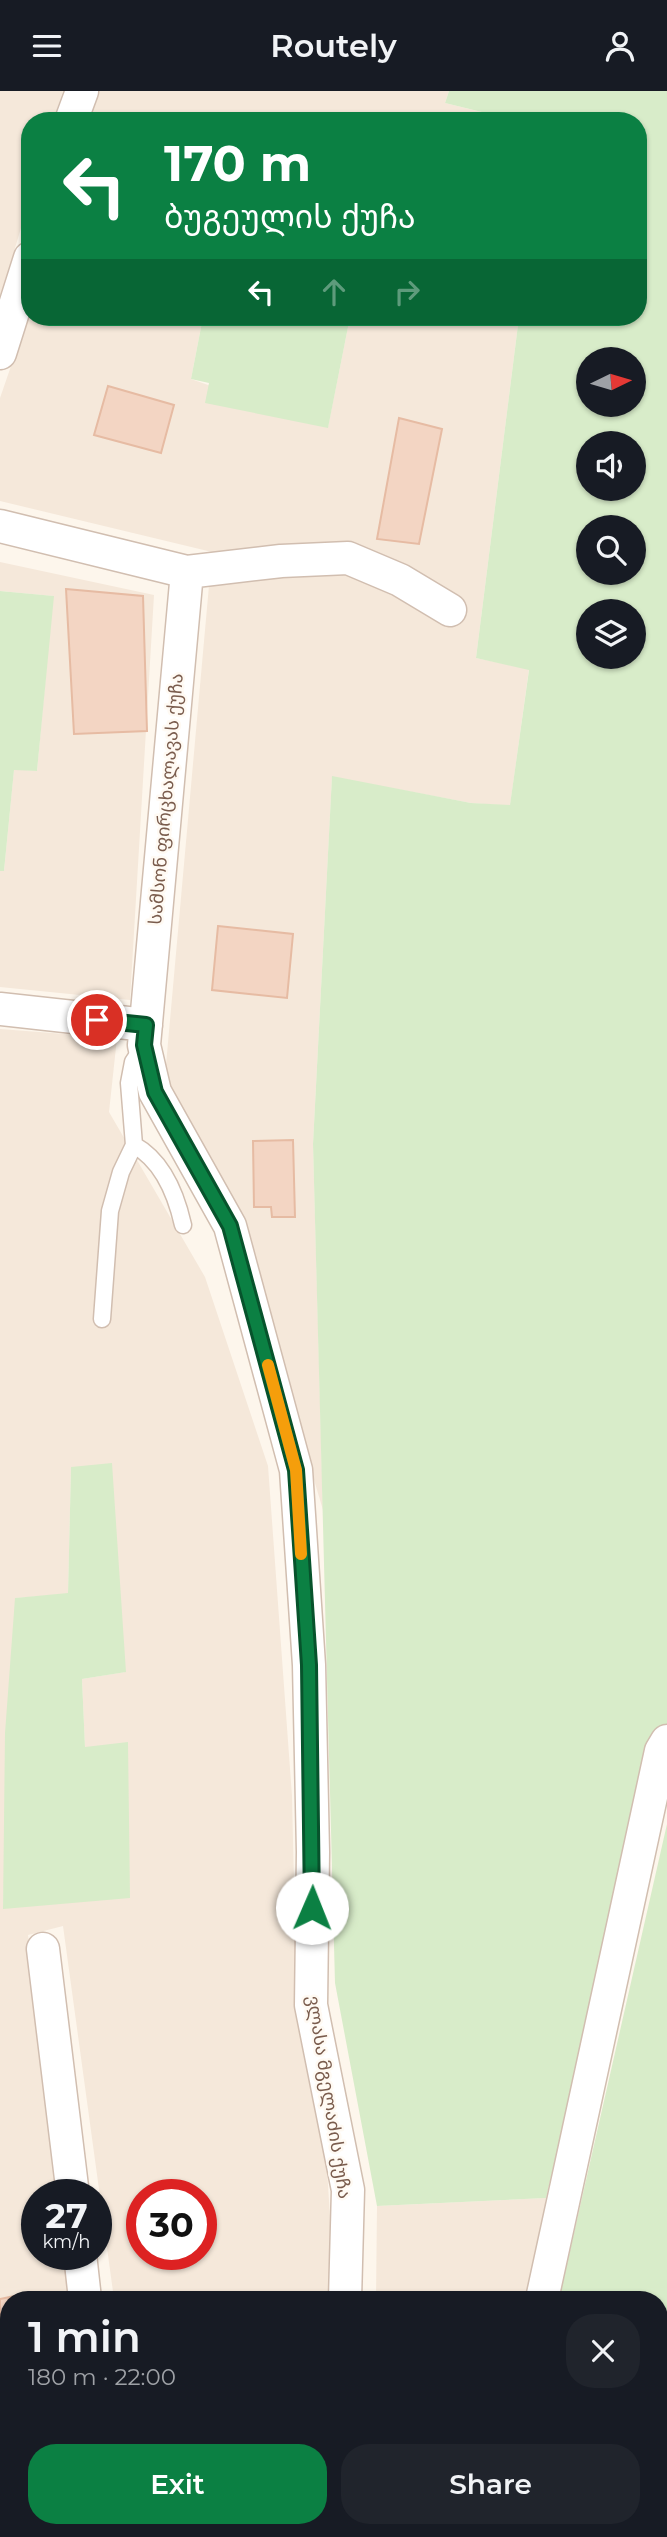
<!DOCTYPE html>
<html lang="en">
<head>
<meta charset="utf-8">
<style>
	:root { --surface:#171b24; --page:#20242c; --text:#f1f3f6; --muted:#9ea1a6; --accent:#0b8043 }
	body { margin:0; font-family:Montserrat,"Noto Sans Georgian",sans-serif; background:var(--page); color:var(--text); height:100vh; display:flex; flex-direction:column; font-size:26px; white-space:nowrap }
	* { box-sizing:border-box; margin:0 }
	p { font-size:23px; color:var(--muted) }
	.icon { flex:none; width:38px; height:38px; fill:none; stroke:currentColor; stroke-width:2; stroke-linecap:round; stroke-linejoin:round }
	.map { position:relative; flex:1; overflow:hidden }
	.panel { position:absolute; left:0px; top:2200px; width:668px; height:247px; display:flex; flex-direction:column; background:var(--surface); border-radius:28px 28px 0 0; box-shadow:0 2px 5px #0004 }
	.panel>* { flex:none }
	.banner { position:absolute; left:21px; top:21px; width:626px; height:214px; border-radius:28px; box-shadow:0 2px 5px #0004; background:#0b8043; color:#fff; overflow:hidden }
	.needle { width:46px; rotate:85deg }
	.buttons { position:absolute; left:576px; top:256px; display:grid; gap:14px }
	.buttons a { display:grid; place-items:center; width:70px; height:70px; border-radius:50%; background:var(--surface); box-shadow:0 2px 5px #0004; font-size:35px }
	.speed { position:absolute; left:21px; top:2088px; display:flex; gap:14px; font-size:35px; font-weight:700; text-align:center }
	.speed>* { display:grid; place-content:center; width:91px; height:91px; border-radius:50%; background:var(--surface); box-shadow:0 2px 5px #0004; line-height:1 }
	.speed small { font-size:18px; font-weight:400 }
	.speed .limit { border:10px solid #d22; background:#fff; color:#111 }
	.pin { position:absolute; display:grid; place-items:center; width:60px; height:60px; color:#fff; margin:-30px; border:4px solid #fff; border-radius:50%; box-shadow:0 2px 7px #0007 }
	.me { position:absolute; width:77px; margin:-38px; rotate:1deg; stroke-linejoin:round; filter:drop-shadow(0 0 5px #0008) }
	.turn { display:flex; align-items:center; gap:24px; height:147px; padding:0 28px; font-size:32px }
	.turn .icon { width:91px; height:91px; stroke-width:2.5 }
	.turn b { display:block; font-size:49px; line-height:60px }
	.lanes { display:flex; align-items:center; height:66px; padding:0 28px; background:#0003; justify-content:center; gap:35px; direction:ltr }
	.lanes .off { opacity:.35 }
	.round { display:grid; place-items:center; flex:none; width:74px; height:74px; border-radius:28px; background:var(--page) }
	.overview { display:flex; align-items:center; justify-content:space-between; height:119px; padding:0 28px }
	h1 { font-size:42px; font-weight:600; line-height:52px }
	.button { display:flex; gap:14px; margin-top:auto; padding:14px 28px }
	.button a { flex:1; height:80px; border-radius:28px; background:var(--accent); color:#fff; font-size:28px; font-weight:600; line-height:80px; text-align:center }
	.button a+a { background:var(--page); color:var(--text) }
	header { display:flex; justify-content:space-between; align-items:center; height:91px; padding:0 28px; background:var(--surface); font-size:32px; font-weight:600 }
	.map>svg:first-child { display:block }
</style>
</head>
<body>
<header><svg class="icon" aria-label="menu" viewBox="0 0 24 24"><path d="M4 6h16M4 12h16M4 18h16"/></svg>Routely<svg class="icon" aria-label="person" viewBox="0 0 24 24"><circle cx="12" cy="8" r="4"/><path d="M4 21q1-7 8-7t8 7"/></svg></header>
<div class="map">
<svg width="667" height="2446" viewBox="0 0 667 2446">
	<rect width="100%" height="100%" fill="#fdf6ec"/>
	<!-- residential -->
	<path fill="#f5e8da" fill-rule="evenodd" d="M0,0h63l-10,30h-23v77l-30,100z
		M96,0h353l-4,12 41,10 -1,8h-399z
		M30,220v6h173l-12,62 137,48 22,-110h169l-43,341 53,11 -19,137 -39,-3 -139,-26 -19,367 10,366 -88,-297 -61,-102 -9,-35 47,-524 -212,-51v-103z
		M0,471l154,33 -24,405 -130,-13v-116h4l10,-102 23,2 16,-175 -53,-5z
		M0,938l117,9 -8,74 96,165 63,189 24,330 5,219 29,137 9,147h-221l-51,-373 -35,9 33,259 -24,1v59h31l6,45h-65v75l-9,1zM71,1376l54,205 -43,7 3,69 43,-5 -125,165 13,-310 52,-4zM142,2104h59v59h-59z
		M546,2107l-15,101h-155l1,-93z
		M9,2336v102h340v8h-349v-109z"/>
	<!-- green -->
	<path fill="#d8ecc9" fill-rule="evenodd" d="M449,0h218v1637l-40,123 -81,347 -169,8 -42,-223 -22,-839 19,-368 139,27 39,2 19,-135 -53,-12 43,-341h120v-196h-154l1,-8 -41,-10zM588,268h46v45h-46zM588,352h46v45h-46zM588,436h46v45h-46zM588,520h46v45h-46z
		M203,226h147l-22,111 -123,-25 4,-20 -18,-4z
		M0,500l54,5 -17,175 -23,-1 -10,101h-4z
		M112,1372l14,209 -44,7 3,68 43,-5 2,156 -127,11 2,-176 10,-135 53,-5 3,-126z
		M667,1733v713h-318v-8h311v-230h-101z"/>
	<!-- building -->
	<path fill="#f3d5c3" stroke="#e6bba3" stroke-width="2" d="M108,295l66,19 -13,48 -67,-18z
		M399,327l43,11 -23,115 -42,-5z
		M66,498l77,7 4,135 -73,3z
		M218,835l75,8 -6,64 -75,-8z
		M293,1049l2,77h-23l-1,-10h-17l-1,-66z
		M29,2202l2,6h-22v71l-9,1v-72z"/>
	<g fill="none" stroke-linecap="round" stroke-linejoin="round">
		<defs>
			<path id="lane" d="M134,1054c29,16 42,49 49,80
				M102,1228l8,-108 11,-39 13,-27 -5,-62 4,-21 10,-15
				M622,2438l1,8"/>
			<path id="street" d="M71,30l11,-30
				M0,262l30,-95
				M0,435l187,46 94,-11 67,-3 52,22 50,30
				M187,481l-43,473 11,47 75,134 66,244 13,195 4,187 -2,153 37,185 -3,109
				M0,918l146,16
				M43,1858l30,246
				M80,2163l5,45
				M542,2208l119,-548 6,-10
				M0,2323l9,-1"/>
		</defs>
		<!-- lane casing -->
		<use href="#lane" stroke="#d1beb0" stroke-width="19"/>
		<!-- street casing -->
		<use href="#street" stroke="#d1beb0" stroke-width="35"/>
		<!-- lane -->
		<use href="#lane" stroke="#fff" stroke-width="16"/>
		<!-- street -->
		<use href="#street" stroke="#fff" stroke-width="32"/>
	</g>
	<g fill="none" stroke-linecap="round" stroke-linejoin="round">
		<defs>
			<path id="route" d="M97,929l49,5 -2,20 11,47 75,134 66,244 13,195 3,243"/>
		</defs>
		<!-- route casing -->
		<use href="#route" stroke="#07532c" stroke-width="18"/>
		<!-- route -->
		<use href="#route" stroke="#0b8043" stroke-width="12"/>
		<!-- slow -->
		<path stroke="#f59e0b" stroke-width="12" d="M268,1274l28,105 5,84"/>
	</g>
	<g text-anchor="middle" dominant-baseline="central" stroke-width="5" stroke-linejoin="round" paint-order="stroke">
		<!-- street labels -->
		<g font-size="18" fill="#7a5c4d" stroke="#fffaf3">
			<text transform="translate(166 708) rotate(-85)">სამსონ ფირცხალავას ქუჩა</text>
			<text transform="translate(329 2006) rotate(81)">ვლასა მგელაძის ქუჩა</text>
		</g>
	</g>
</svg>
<div class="buttons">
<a><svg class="needle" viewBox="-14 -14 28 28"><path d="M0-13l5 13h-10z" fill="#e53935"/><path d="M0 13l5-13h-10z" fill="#9ea1a6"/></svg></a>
<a><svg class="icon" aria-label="sound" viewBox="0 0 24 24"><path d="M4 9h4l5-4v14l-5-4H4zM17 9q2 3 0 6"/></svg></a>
<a><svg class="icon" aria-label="search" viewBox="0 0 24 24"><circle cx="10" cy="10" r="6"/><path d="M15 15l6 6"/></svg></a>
<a><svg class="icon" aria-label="layers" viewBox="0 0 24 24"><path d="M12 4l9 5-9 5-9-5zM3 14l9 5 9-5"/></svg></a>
</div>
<div class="speed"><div>27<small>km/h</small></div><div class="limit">30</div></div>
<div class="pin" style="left:97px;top:929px;background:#d93025"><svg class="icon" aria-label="arrive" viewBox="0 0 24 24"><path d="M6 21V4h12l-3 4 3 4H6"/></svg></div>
<svg class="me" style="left:312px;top:1817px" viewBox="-20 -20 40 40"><circle r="19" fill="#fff"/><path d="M0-13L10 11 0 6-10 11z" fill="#0b8043"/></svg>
<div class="banner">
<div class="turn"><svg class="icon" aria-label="left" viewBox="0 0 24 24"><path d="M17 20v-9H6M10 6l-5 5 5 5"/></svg><div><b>170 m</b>ბუგეულის ქუჩა</div></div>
<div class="lanes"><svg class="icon" aria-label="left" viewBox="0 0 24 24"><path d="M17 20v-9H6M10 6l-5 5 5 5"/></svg><svg class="icon off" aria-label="ahead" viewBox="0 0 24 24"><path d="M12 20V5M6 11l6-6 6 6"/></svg><svg class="icon off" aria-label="right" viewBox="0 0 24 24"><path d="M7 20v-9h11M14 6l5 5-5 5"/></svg></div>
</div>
<section class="panel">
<div class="overview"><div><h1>1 min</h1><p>180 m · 22:00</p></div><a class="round"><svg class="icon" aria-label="close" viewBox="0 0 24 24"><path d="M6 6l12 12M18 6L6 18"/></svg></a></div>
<div class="button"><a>Exit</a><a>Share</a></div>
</section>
</div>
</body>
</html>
